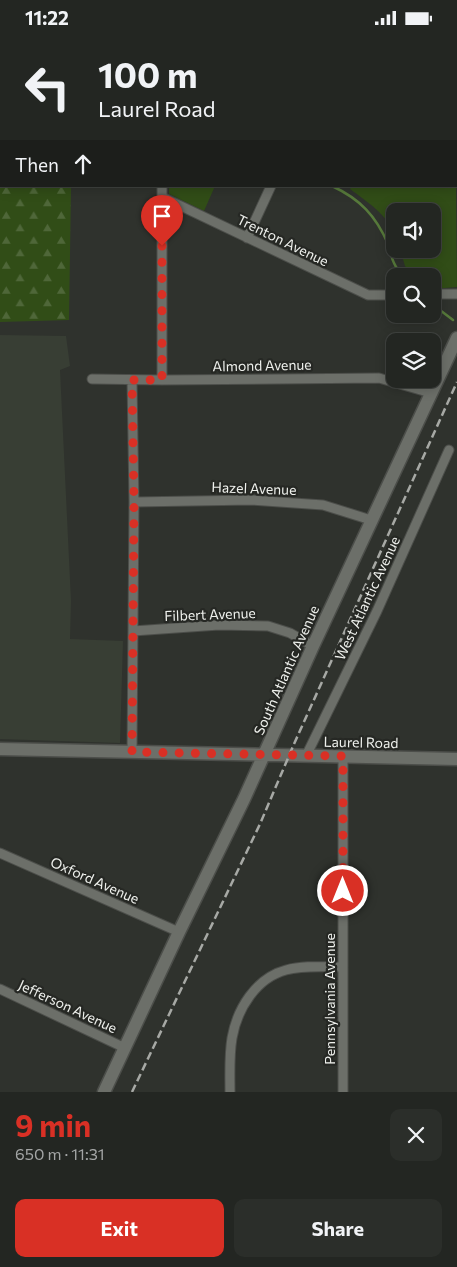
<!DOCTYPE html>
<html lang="en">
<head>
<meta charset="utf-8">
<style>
	:root { --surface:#232622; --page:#2b2e2a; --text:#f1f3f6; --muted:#a3a5a5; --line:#404340; --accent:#d93025 }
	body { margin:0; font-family:Commissioner,sans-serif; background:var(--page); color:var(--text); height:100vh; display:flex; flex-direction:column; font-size:19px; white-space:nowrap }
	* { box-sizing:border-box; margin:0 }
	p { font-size:16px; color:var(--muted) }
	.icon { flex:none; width:28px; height:28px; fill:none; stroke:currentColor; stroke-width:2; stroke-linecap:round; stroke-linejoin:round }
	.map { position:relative; height:1057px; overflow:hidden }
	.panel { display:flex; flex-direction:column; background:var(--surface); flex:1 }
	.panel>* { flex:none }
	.hud { position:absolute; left:0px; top:0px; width:458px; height:152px; box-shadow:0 2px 12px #0003,0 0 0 1px var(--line); background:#232622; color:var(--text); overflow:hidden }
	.buttons { position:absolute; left:386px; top:168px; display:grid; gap:10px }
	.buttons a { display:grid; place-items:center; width:55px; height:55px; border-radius:10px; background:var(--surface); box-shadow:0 2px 12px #0003,0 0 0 1px var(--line); font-size:25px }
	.pin { position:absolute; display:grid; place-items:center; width:42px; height:42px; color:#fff; margin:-51px -21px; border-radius:50% 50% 50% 0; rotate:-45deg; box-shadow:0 0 5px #0007 }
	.pin .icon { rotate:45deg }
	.me { position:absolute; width:55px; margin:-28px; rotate:0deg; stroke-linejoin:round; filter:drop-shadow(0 0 4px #0008) }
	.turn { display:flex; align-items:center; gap:18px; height:105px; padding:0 15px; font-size:22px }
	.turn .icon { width:65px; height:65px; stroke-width:2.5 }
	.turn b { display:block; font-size:35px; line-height:42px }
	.then { display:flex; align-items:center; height:48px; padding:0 15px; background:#0003; gap:10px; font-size:19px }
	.round { display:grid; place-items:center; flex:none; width:52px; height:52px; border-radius:10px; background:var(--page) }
	.overview { display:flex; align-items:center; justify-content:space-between; height:85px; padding:0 15px }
	h1 { font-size:30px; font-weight:700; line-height:38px; color:var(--accent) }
	.primary-button { display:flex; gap:10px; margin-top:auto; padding:10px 15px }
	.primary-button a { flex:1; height:58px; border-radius:10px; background:var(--accent); color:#fff; font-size:20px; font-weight:700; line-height:58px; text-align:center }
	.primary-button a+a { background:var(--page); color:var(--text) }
	.status { display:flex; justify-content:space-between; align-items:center; height:35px; padding:0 25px; background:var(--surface); direction:ltr }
	.status svg { height:14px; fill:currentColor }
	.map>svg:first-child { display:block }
</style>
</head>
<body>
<div class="status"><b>11:22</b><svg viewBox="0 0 49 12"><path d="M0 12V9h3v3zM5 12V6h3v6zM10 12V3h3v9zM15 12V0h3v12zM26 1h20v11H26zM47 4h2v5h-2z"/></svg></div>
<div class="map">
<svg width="457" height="1057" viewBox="0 0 457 1057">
	<defs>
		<pattern id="forest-firs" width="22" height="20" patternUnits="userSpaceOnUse" patternTransform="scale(1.25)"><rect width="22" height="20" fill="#314d17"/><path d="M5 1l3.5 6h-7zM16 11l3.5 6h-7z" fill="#4f6739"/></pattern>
	</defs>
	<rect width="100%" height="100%" fill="#2f322d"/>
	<!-- built -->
	<path fill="#383e34" d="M0,300l66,1 4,30 -10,4 11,231 -1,38 53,2 -3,102 -120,-4z"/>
	<!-- green -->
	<path fill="#314d17" d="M170,0h165l1,1h-166z
		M456,145l1,107 -24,2 -1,-13h-19l-8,-10 -5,-17h32v-38h-37v24c-8,-21 -28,-33 -45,-46l2,-3h104z
		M169,151h46l-11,25 -35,-17z"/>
	<!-- forest -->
	<path fill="url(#forest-firs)" d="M0,30h1v121h70l-2,134 -69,2z"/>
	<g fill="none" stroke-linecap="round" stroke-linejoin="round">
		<!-- stream -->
		<path stroke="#577a3b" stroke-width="2.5" d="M332,151c28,13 44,30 56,58 2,6 3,13 6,19 2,5 6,9 8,13
			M432,269l21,16"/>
		<defs>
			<path id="street" d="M163,1v-1
				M343,1l1,-1
				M456,139h1
				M162,162l206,98h27
				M247,203l24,-52
				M432,259h25
				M92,344l70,1 217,-2 52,15
				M162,345v-194
				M134,467l118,-2 71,5 48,15
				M133,596l86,-6 49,1 22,7 23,13
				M132,717l2,-250 -2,-122
				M306,721l71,-145 72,-161
				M0,818l179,79
				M0,954l125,59
				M230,1057c0,-18 -1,-36 2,-54 5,-29 24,-60 54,-68 18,-5 38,-3 57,-3
				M343,1057v-336"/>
			<path id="secondary" d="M0,714l457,10
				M104,1057l75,-160 65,-133 69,-153 144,-308"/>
		</defs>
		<!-- street casing -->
		<use href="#street" stroke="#4c4e4a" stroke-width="11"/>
		<!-- secondary casing -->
		<use href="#secondary" stroke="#4c4e4a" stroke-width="15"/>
		<!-- street -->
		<use href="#street" stroke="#6c6f69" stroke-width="9"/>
		<!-- secondary -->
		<use href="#secondary" stroke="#6c6f69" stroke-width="12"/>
		<!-- rail -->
		<path stroke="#a7a9a5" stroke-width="2.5" stroke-dasharray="8 4" stroke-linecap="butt" d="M132,1057l128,-268 34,-80 163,-362"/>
	</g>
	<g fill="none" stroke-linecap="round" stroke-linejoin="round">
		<!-- route -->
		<path stroke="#d93025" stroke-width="9" stroke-dasharray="0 16.2" d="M162,211v134h-30l2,122 -2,250 211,4v135"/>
	</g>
	<g text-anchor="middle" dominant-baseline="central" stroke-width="4.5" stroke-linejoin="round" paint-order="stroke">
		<!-- street labels -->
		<g font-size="14" fill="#eff1ed" stroke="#262824">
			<text transform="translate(283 205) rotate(26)">Trenton Avenue</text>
			<text transform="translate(262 330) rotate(-1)">Almond Avenue</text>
			<text transform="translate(254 453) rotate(2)">Hazel Avenue</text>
			<text transform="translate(367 563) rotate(-65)">West Atlantic Avenue</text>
			<text transform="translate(210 579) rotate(-2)">Filbert Avenue</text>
			<text transform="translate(286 635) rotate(-66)">South Atlantic Avenue</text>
			<text transform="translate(361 707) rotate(1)">Laurel Road</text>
			<text transform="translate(95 845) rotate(24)">Oxford Avenue</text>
			<text transform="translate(329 964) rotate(-90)">Pennsylvania Avenue</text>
			<text transform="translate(68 971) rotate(25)">Jefferson Avenue</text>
		</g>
	</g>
</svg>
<div class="buttons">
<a><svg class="icon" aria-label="sound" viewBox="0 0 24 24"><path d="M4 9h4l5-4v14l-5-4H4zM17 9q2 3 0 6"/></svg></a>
<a><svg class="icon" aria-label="search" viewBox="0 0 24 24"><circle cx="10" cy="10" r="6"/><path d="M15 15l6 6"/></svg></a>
<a><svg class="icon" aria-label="layers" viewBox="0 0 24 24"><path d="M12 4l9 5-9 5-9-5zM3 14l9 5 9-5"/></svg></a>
</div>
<div class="pin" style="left:162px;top:211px;background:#d93025"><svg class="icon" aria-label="arrive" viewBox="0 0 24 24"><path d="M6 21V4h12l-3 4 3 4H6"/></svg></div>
<svg class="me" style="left:343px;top:856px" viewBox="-20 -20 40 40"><circle r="17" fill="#d93025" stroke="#fff" stroke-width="3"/><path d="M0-11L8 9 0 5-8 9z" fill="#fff"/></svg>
<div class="hud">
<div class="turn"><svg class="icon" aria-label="left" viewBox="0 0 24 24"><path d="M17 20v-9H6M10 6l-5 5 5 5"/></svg><div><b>100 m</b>Laurel Road</div></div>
<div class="then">Then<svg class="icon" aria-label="ahead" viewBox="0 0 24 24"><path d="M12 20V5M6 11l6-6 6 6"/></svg></div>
</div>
</div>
<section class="panel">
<div class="overview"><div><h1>9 min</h1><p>650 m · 11:31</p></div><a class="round"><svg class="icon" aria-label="close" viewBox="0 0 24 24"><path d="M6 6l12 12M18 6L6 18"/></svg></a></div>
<div class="primary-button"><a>Exit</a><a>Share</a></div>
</section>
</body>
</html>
